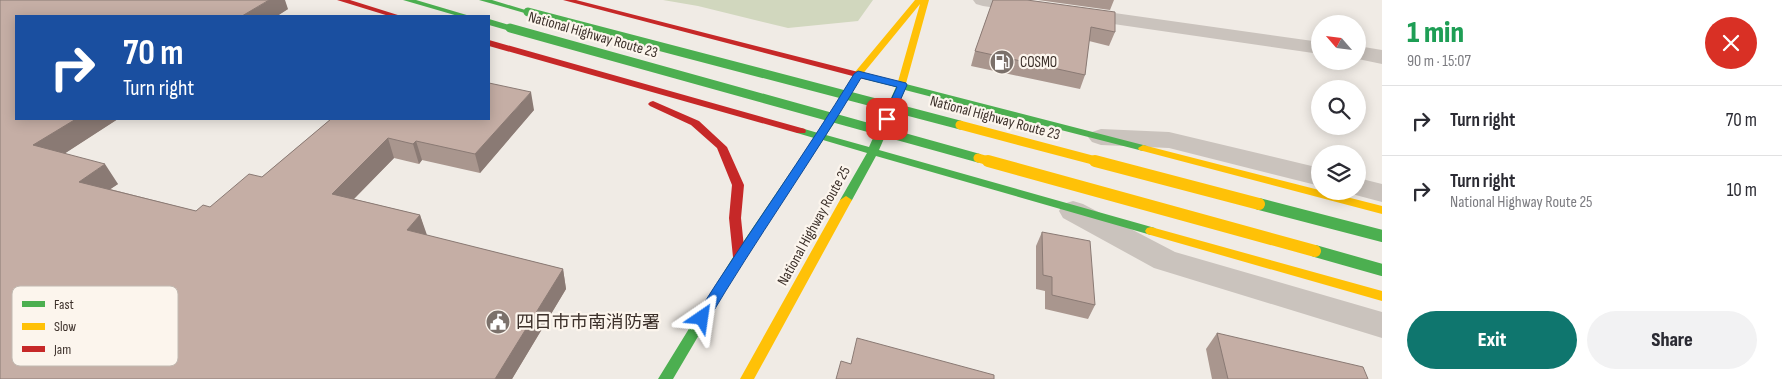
<!DOCTYPE html>
<html lang="en">
<head>
<meta charset="utf-8">
<style>
	:root { --surface:#fff; --page:#f2f2f3; --text:#2b2b33; --muted:#7c7c81; --line:#e1e1e2; --accent:#0f766e }
	body { margin:0; font-family:"Sofia Sans Condensed","Noto Sans JP",sans-serif; background:var(--page); color:var(--text); height:100vh; display:flex; flex-direction:column; font-size:19px; white-space:nowrap }
	* { box-sizing:border-box; margin:0 }
	p { font-size:16px; color:var(--muted) }
	.icon { flex:none; width:28px; height:28px; fill:none; stroke:currentColor; stroke-width:2; stroke-linecap:round; stroke-linejoin:round }
	.map { position:relative; flex:1; overflow:hidden }
	.side { display:flex; flex-direction:column; background:var(--surface); width:400px }
	.side>* { flex:none }
	.top-card { position:absolute; left:15px; top:15px; width:475px; height:105px; border-radius:0px; box-shadow:0 2px 12px #0003; background:#1a4fa0; color:#fff; overflow:hidden }
	.needle { width:32px; rotate:298deg }
	.fabs { position:absolute; left:1311px; top:15px; display:grid; gap:10px }
	.fabs a { display:grid; place-items:center; width:55px; height:55px; border-radius:50%; background:var(--surface); box-shadow:0 2px 12px #0003; font-size:25px }
	.pin { position:absolute; display:grid; place-items:center; width:42px; height:42px; color:#fff; margin:-21px; border-radius:10px; box-shadow:0 2px 8px #0006 }
	.me { position:absolute; width:55px; margin:-28px; rotate:32deg; stroke-linejoin:round; filter:drop-shadow(0 0 4px #0008) }
	.turn { display:flex; align-items:center; gap:18px; height:105px; padding:0 25px; font-size:22px }
	.turn .icon { width:65px; height:65px; stroke-width:2.5 }
	.turn b { display:block; font-size:35px; line-height:42px }
	.round { display:grid; place-items:center; flex:none; width:52px; height:52px; border-radius:26px; background:var(--page) }
	.summary { display:flex; align-items:center; justify-content:space-between; height:85px; padding:0 25px }
	h1 { font-size:30px; font-weight:800; line-height:38px; color:#1e9e55 }
	.cta { display:flex; gap:10px; margin-top:auto; padding:10px 25px }
	.cta a { flex:1; height:58px; border-radius:30px; background:var(--accent); color:#fff; font-size:20px; font-weight:800; line-height:58px; text-align:center }
	.cta a+a { background:var(--page); color:var(--text) }
	ul { padding:0; list-style:none }
	li { display:flex; align-items:center; gap:15px; height:70px; padding:0 25px; border-top:1px solid var(--line) }
	li div { flex:1 }
	li b { display:block; font-size:19px }
	li em { font-style:normal }
	main { display:flex; flex:1; min-height:0 }
	.map>svg:first-child { display:block }
</style>
</head>
<body>
<main>
<div class="map">
<svg width="1382" height="379" viewBox="0 0 1382 379">
	<rect width="100%" height="100%" fill="#f0ebe5"/>
	<!-- green -->
	<path fill="#d1d7be" d="M663,0h210l-15,21 -70,7 -90,-22z"/>
	<g fill="none" stroke-linecap="round" stroke-linejoin="round">
		<!-- street -->
		<path fill="#cac3bd" fill-rule="evenodd" d="M973,0h49l14,3 3,4 -3,4 -7,2 -46,-7 -7,-2z
			M1079,8l241,34v12l-248,-36 -3,-4 3,-4z
			M1358,46l24,4v14l-24,-5z
			M1101,129l68,3 151,36v18l-151,-38 -68,-3 -9,-3 -4,-5 4,-5z
			M1358,178l24,6v18l-34,-9 -1,-2h11z
			M1073,201l10,3 92,48 207,60v26l-228,-70 -91,-50 -4,-7 4,-7z"/>
		<!-- fast -->
		<path fill="#4caf50" fill-rule="evenodd" d="M403,0h13l54,16h-12z
			M479,0h13l40,12 -4,2z
			M489,19l24,7 1,2 -4,3 -21,-6z
			M867,74l280,72 1,2 -5,3 -238,-61 -26,60 276,78 2,3 -2,3 -4,1 -275,-79 -24,44 -6,4 -6,-4 27,-47 -44,-13 -80,120 -70,119h-15l77,-125 79,-116 -17,-5 -1,-2 1,-2 4,-1 17,5 8,-13h8l1,2 -9,13 43,12 27,-60 -32,-8 -2,-2z"/>
		<!-- slow -->
		<path fill="#ffc107" fill-rule="evenodd" d="M915,0h14l-24,87 -3,1 -5,-3 23,-81 -59,72h-6v-4z
			M1143,145l239,61v8l-243,-64 -1,-2z
			M846,196l6,4 -98,179h-14l100,-179z
			M1151,227l231,64v10l-235,-67 -2,-3 2,-3z"/>
		<!-- jam -->
		<path fill="#c62828" fill-rule="evenodd" d="M337,0h13l51,16h-12z
			M563,0h13l294,75 2,2 -2,2h-6z
			M489,40l316,89 1,2 -1,2h-8l-308,-87z
			M653,101l46,20 28,26 17,38 -3,33 4,39 -2,3h-8l-2,-3 -4,-39 3,-33 -15,-37 -26,-23 -41,-19 -2,-2 2,-2z"/>
		<!-- fast-bridge-far1 -->
		<path stroke="#4caf50" stroke-width="9" d="M528,12l432,113
			M510,28l468,130"/>
		<!-- fast-bridge -->
		<path stroke="#4caf50" stroke-width="12" d="M1259,204l123,32
			M1315,251l67,19"/>
		<!-- slow-bridge-far1 -->
		<path stroke="#ffc107" stroke-width="9" d="M960,125l140,37
			M978,158l15,4"/>
		<!-- slow-bridge -->
		<path stroke="#ffc107" stroke-width="12" d="M988,161l327,90
			M1095,161l164,43"/>
	</g>
	<!-- wall -->
	<path fill="#a9968e" d="M0,0l288,9 -223,144 53,31 -8,5 86,22 14,-4 52,-30 69,-58 203,-9 -54,63 -58,-13 -3,4 -25,-6 -40,41 66,16 6,20 137,34 3,20 -54,90h-512z
		M993,0l122,32 -6,14 -20,-5 -4,34 -5,14 -109,-23 4,-15z
		M1038,0h76l-4,10z
		M1042,232l53,73 -7,14 -43,-10v-18l-9,-2v-43z
		M1217,333l151,46h-156l-6,-30z"/>
	<!-- shaded-wall -->
	<path fill="#8a7a74" d="M269,0h16l3,9 -11,7h-35z
		M531,92l3,18 -54,63 -5,-19z
		M76,119h42l-71,46 -14,-20z
		M388,138l6,20 -54,55 -8,-19z
		M416,141l6,19 -3,4 -6,-20z
		M105,164l13,20 -25,17 -14,-19z
		M420,215l7,20 -20,-5z
		M563,269l3,20 -54,90h-17z"/>
	<!-- building -->
	<path fill="#c5aea5" stroke="#8a7a74" d="M0,0h269l-27,16h-226v103h60l-43,26 72,19 -26,18 117,29 7,-6 7,2 39,-33 13,3 69,-58h158v-36l42,9 -56,62 -59,-13 -3,3 -25,-6 -56,56 88,21 -13,15 156,39 -68,110h-495z
		M993,0h34l88,12v20l-24,-5 -6,48 -110,-24z
		M1042,232l48,9 5,64 -43,-10v-18l-9,-2z
		M1217,333l146,34 5,12h-140z
		M857,338l137,37v4h-158l5,-18 10,3z"/>
	<!-- route -->
	<path fill="#1a73e8" stroke="#114b97" d="M858,71l48,12 1,2 -15,34 -5,3 -5,-3 15,-32 -36,-9c-49,83 -105,161 -154,244l-5,1 -5,-1 -2,-4 2,-4c51,-81 107,-158 157,-240z"/>
	<!-- icons -->
	<defs>
		<symbol id="fuel-disc" viewBox="-11 -11 22 22"><circle r="9.5" fill="#7b716b" stroke="#fcf5ed"/><path d="M-5.5-6h7V0h2V4h1.3V-2.5L3-4.5l.8-.8L6-3V5H2.5V1h-1V6h-7ZM-4.2-4.7v3.2H.2V-4.7Z" fill="#fff"/></symbol>
		<symbol id="civic-disc" viewBox="-11 -11 22 22"><circle r="9.5" fill="#7b716b" stroke="#fcf5ed"/><path d="M-.6-6.5H3V-4.5H.6V-3L4-1V1h2V6H-6V1h2V-1L-.6-3ZM-1.2 2.5V6h2.4V2.5Z" fill="#fff"/></symbol>
	</defs>
	<g fill-rule="evenodd">
		<use href="#fuel-disc" x="988" y="48" width="28" height="28"/>
		<use href="#civic-disc" x="484" y="308" width="28" height="28"/>
	</g>
	<g text-anchor="middle" dominant-baseline="central" stroke-width="4.5" stroke-linejoin="round" paint-order="stroke">
		<!-- street labels -->
		<g font-size="15" fill="#3c302a" stroke="#fcf5ed">
			<text transform="translate(593 35) rotate(16)">National Highway Route 23</text>
			<text transform="translate(995 118) rotate(15)">National Highway Route 23</text>
			<text transform="translate(814 226) rotate(-61)">National Highway Route 25</text>
		</g>
		<!-- poi labels -->
		<g font-size="15" fill="#3c302a" stroke="#fcf5ed" text-anchor="start">
			<text x="1020" y="62">COSMO</text>
		</g>
		<!-- near-poi labels -->
		<g font-size="18" fill="#3c302a" stroke="#fcf5ed" text-anchor="start">
			<text x="516" y="322">四日市市南消防署</text>
		</g>
	</g>
	<!-- legend -->
	<rect x="12" y="286" width="166" height="80" rx="8" fill="#fcf5ed" stroke="#c2bab2" stroke-width="1"/>
	<rect x="22" y="301" width="23" height="6" fill="#4caf50"/>
	<rect x="22" y="323" width="23" height="7" fill="#ffc107"/>
	<rect x="22" y="346" width="23" height="6" fill="#c62828"/>
	<g font-size="14" fill="#3c302a">
		<text x="54" y="309">Fast</text>
		<text x="54" y="331">Slow</text>
		<text x="54" y="354">Jam</text>
	</g>
</svg>
<div class="fabs">
<a><svg class="needle" viewBox="-14 -14 28 28"><path d="M0-13l5 13h-10z" fill="#e53935"/><path d="M0 13l5-13h-10z" fill="#7c7c81"/></svg></a>
<a><svg class="icon" aria-label="search" viewBox="0 0 24 24"><circle cx="10" cy="10" r="6"/><path d="M15 15l6 6"/></svg></a>
<a><svg class="icon" aria-label="layers" viewBox="0 0 24 24"><path d="M12 4l9 5-9 5-9-5zM3 14l9 5 9-5"/></svg></a>
</div>
<div class="pin" style="left:887px;top:119px;background:#d93025"><svg class="icon" aria-label="arrive" viewBox="0 0 24 24"><path d="M6 21V4h12l-3 4 3 4H6"/></svg></div>
<svg class="me" style="left:702px;top:318px" viewBox="-20 -20 40 40"><path d="M0-17L14 15 0 8-14 15z" fill="#1a73e8" stroke="#fff" stroke-width="4"/></svg>
<div class="top-card">
<div class="turn"><svg class="icon" aria-label="right" viewBox="0 0 24 24"><path d="M7 20v-9h11M14 6l5 5-5 5"/></svg><div><b>70 m</b>Turn right</div></div>
</div>
</div>
<section class="side">
<div class="summary"><div><h1>1 min</h1><p>90 m · 15:07</p></div><a class="round" style="background:#d93025;color:#fff"><svg class="icon" aria-label="close" viewBox="0 0 24 24"><path d="M6 6l12 12M18 6L6 18"/></svg></a></div>
<ul>
<li><svg class="icon" aria-label="right" viewBox="0 0 24 24"><path d="M7 20v-9h11M14 6l5 5-5 5"/></svg><div><b>Turn right</b></div><em>70 m</em></li>
<li><svg class="icon" aria-label="right" viewBox="0 0 24 24"><path d="M7 20v-9h11M14 6l5 5-5 5"/></svg><div><b>Turn right</b><p>National Highway Route 25</p></div><em>10 m</em></li>
</ul>
<div class="cta"><a>Exit</a><a>Share</a></div>
</section>
</main>
</body>
</html>
